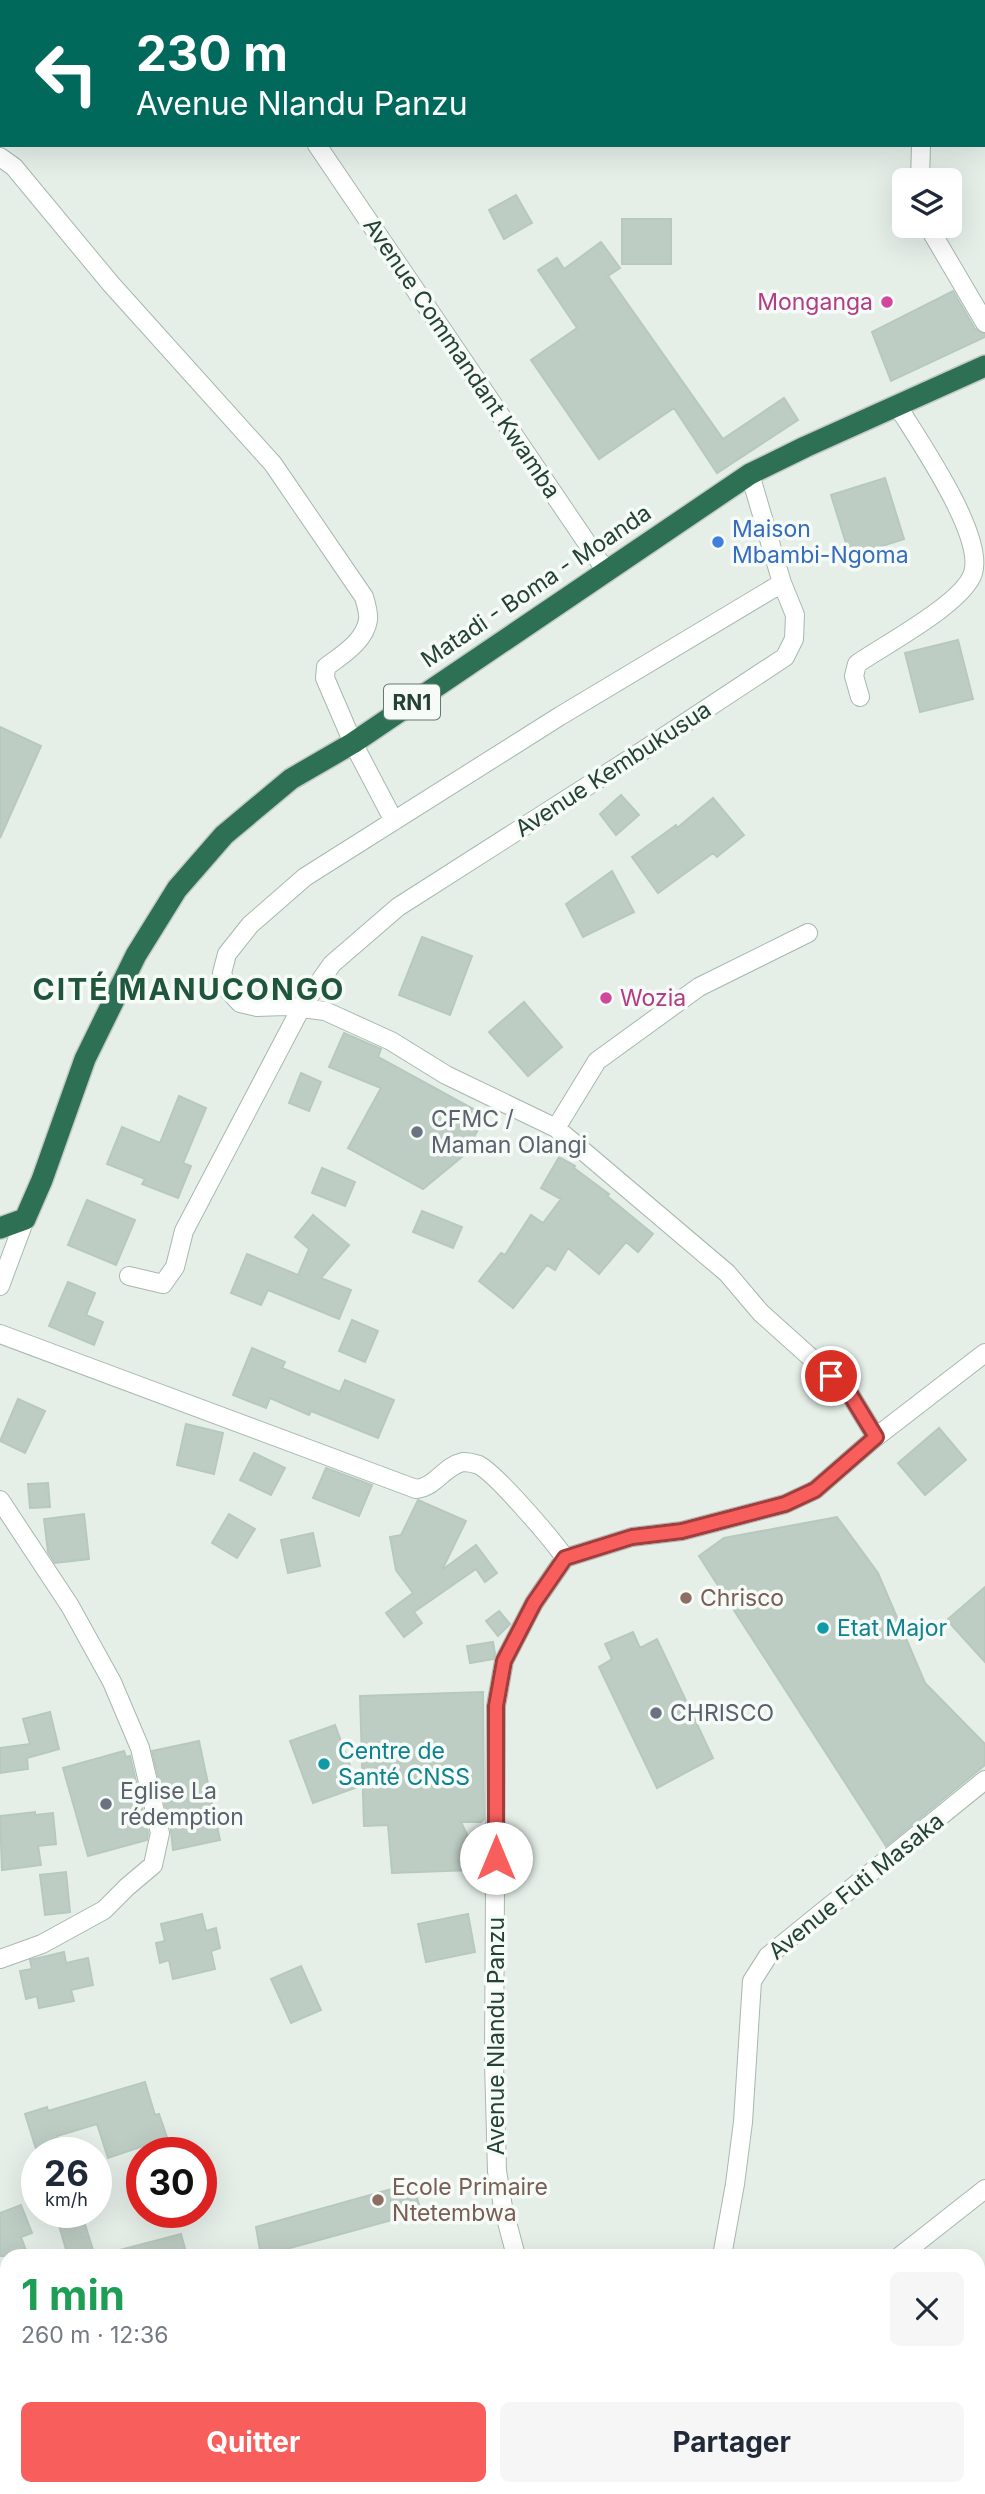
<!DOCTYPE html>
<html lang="fr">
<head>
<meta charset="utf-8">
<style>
	:root { --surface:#fff; --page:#f6f6f7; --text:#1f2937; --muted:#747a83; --accent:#f75e5c }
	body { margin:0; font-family:Inter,sans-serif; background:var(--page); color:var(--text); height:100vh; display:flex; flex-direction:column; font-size:26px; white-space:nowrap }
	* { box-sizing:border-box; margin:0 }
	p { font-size:23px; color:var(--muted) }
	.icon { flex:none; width:38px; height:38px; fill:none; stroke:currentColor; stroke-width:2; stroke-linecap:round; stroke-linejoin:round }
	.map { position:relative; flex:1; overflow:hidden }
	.side { position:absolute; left:0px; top:2249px; width:985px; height:247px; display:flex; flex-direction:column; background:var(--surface); border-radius:21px 21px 0 0; box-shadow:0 7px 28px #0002 }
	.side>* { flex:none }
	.banner { position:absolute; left:0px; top:0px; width:985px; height:147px; box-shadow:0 7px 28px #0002; background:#00695c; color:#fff; overflow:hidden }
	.controls { position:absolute; left:892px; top:168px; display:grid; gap:14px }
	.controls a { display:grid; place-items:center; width:70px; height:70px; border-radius:10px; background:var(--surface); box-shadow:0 7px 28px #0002; font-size:35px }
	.speed { position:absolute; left:21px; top:2137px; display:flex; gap:14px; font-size:35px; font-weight:700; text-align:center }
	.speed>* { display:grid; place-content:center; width:91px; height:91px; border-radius:50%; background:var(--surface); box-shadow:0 7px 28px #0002; line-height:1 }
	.speed small { font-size:18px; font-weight:400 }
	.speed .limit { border:10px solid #d22; background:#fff; color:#111 }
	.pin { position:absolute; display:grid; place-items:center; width:60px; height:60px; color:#fff; margin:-30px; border:4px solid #fff; border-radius:50%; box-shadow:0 2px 7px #0007 }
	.me { position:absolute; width:77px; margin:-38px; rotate:0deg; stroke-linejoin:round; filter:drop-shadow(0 0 5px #0008) }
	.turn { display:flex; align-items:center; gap:24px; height:147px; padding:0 21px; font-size:32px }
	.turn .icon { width:91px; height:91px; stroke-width:2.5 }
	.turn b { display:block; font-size:49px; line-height:60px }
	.round { display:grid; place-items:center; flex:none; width:74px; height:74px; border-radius:10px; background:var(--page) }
	.summary { display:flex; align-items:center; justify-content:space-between; height:119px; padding:0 21px }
	h1 { font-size:42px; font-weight:700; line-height:52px; color:#1e9e55 }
	.cta { display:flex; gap:14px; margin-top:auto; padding:14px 21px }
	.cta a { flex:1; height:80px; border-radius:10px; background:var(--accent); color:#fff; font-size:28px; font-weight:700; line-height:80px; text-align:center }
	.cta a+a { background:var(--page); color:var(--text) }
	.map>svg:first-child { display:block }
</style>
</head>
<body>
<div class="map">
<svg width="985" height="2494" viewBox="0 0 985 2494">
	<rect width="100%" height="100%" fill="#e5efe8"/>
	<!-- building -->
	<path fill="#bdcdc3" stroke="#b7c9be" stroke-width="2" d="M516,195l16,28 -28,16 -15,-29z
		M622,219h49v45h-49z
		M601,242l19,26 -12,8 115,163 61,-41 14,22 -81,53 -43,-65 -75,51 -68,-99 46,-32 -39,-58 19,-12 7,11z
		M953,291l22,38 10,5v3l-94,44 -19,-49z
		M885,478l19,61 -54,17 -19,-61z
		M958,640l15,59 -53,13 -15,-59z
		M0,727l41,19 -41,92z
		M621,795l18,20 -23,20 -16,-21z
		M713,798l31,37 -27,22 -4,-4 -55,40 -26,-36 44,-32 1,3z
		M612,871l22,41 -51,25 -17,-33z
		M422,937l50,19 -22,59 -51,-20z
		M524,1002l38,45 -34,29 -39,-44z
		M344,1033l37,16 -3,8 108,59 -23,40 -40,33 -75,-41 33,-60 -52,-21z
		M301,1073l20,9 -12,29 -20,-8z
		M179,1096l27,12 -23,55 8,3 -13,32 -36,-14 3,-5 -38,-15 15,-37 38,16z
		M559,1157l16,9 -1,2 35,26 -2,2 46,38 -15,18 -12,-10 -27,32 -31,-26 -13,22 -8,-5 -34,43 -34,-27 22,-28 4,2 26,-40 12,8 18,-24 -20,-11z
		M322,1168l33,14 -10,24 -33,-13z
		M87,1200l48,20 -19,45 -48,-20z
		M422,1211l40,16 -9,21 -40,-16z
		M313,1215l36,30 -28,33 30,12 -12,29 -71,-29 -7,15 -30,-12 16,-39 51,21 11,-26 -14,-12z
		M68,1282l27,11 -9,22 17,7 -9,23 -45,-19z
		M352,1320l26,11 -13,31 -26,-11z
		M252,1348l33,14 -3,6 58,24 5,-12 49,20 -16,38 -67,-27 -2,4 -39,-17 -4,10 -33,-13z
		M18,1399l27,12 -20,42 -25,-12z
		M186,1424l37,9 -9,41 -37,-9z
		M939,1428l27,32 -41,35 -27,-32z
		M254,1453l31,15 -14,27 -31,-15z
		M326,1468l46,17 -13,31 -46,-18z
		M48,1483l2,24 -20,1 -2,-24z
		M418,1500l48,21 -24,49 34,-25 21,28 -12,9 -9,-13 -62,43 8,11 -18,14 -18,-24 27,-20 -17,-23 -6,-33 11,-2z
		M84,1514l5,45 -34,4 -7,-11 -4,-33z
		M229,1514l26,15 -18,29 -25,-15z
		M837,1517l41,56 47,110 60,61v21l-99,81 -187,-290 25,-18z
		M313,1533l7,33 -32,7 -7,-33z
		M985,1587v75l-38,-42z
		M499,1611l11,13 -12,12 -12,-15z
		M633,1632l7,16 17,-9 56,119 -56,30 -58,-121 13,-8 -7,-15z
		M493,1642l2,12 -2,5 -23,4 -3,-17z
		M483,1692l1,127 -3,3h-20l14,29 -3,19 -80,3 -4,-48 -24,1 -4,-130z
		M50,1712l9,37 -32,9 1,11 -28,4v-25l30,-4 -7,-25z
		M335,1725l23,62 -45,16 -23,-62z
		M199,1741l21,99 -47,10 -2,-20 -19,-79z
		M124,1751l2,6 4,-1 18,77 -1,7 -59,16 -25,-88z
		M35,1812v3l18,-2 3,31 -18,2 3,19 -39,5 -2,-54z
		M66,1872l4,40 -25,3 -5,-40z
		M202,1914l4,17 10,-3 4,20 -9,3 4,18 -42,10 -4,-19 -9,3 -4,-20 9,-2 -4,-17z
		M468,1914l7,38 -49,10 -8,-38z
		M64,1952l2,11 22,-5 5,27 -22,5 3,11 -35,7 -2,-12 -11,3 -6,-28 12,-2 -2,-9z
		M301,1966l20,44 -30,13 -20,-44z
		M145,2082l10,33 4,-1 13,38h-24l-2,-7 -38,13 -11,-34 -40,12 5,16h-25l-12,-38 22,-7 1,4z
		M413,2183l8,29 -160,44 -5,-29z
		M21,2205l11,28 -11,4 7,19h-28v-43z
		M55,2212h26l14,44h-27z
		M181,2234l6,22h-70l-1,-5z"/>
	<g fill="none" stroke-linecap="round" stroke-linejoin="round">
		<defs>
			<path id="minor" d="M214,0l1,2
				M928,2v-2
				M984,50h1
				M317,145l289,426
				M0,157l14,10 97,117 162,180 91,133c2,7 5,16 4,23 -3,21 -26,35 -42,47l-1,11 28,65 41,78
				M920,180l1,-35
				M928,226l57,97
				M860,697l-6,-21 3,-12c27,-19 107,-61 116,-91 12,-38 -56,-135 -76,-168
				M556,1128l41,-67 102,-74 109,-54
				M129,1276l34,8 12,-17 9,-36 117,-223 31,-44 66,-57 249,-159 138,-91 9,-18 1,-24 -13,-32 -32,-109
				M0,1286l25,-67
				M0,1334l416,155c20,-2 28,-23 47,-27 4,0 13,2 16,3 18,10 73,74 86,93
				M876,1437l109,-84
				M0,1500l70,106 42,76 28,66 20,85 -7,32 -26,22 -23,23 -62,34 -42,15
				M516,2256l-13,-49 -6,-36 -3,-109 2,-356 8,-45 30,-58 31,-45 67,-21 50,-6 103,-27 30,-14 61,-53 -28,-46 -87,-78 -34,-40 -171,-145 -110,-53 -55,-34 -66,-30 -40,-5 -28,1 -17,-4 -12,-13 -6,-17 5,-19 23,-29 55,-48 255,-161 222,-133
				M722,2256l13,-72 8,-62 9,-141 16,-25 217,-176
				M900,2256l85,-67
				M0,2481l7,-3
				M581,2488l1,6
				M742,2488l6,6"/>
			<path id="highway" d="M0,1228l25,-9 17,-39 43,-121 51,-104 41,-66 47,-54 67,-56 62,-36 397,-269 55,-27 180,-81"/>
		</defs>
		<!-- minor casing -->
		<use href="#minor" stroke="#a7b8ae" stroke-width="20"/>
		<!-- highway casing -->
		<use href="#highway" stroke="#c1cac6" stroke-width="24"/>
		<!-- minor -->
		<use href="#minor" stroke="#fff" stroke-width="18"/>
		<!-- highway -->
		<use href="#highway" stroke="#2e7053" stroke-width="21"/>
	</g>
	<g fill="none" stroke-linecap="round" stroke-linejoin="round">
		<defs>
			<path id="route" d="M496,1858v-152l8,-45 30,-58 31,-45 67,-21 50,-6 103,-27 30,-14 61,-53 -28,-46 -17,-15"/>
		</defs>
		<!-- route casing -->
		<use href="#route" stroke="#a13d3c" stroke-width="18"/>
		<!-- route -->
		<use href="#route" stroke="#f75e5c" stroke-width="12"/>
	</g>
	<!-- markers -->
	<g fill="#d1479c" stroke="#f6fbf8" stroke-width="2.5">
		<circle cx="887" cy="302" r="7"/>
		<circle cx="606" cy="998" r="7"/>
	</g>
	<circle fill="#3f7fe0" stroke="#f6fbf8" stroke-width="2.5" cx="718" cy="542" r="7"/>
	<g fill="#6b7280" stroke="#f6fbf8" stroke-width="2.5">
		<circle cx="417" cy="1132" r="7"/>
		<circle cx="656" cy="1713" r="7"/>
		<circle cx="106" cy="1804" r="7"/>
	</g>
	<g fill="#8d6e63" stroke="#f6fbf8" stroke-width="2.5">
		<circle cx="686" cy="1598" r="7"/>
		<circle cx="378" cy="2200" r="7"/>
	</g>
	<g fill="#0f9aa8" stroke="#f6fbf8" stroke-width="2.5">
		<circle cx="823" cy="1628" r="7"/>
		<circle cx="324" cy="1764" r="7"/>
	</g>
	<g text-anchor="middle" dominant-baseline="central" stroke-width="7" stroke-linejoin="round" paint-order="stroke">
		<!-- shield labels -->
		<rect fill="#f6fbf8" stroke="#627a6e" stroke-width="2" x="384" y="684.5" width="56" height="35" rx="5"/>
		<g font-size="21" font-weight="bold" fill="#234233">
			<text x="412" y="702">RN1</text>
		</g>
		<!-- hotel labels -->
		<g font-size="23" fill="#b23c85" stroke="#f6fbf8" text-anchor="end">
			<text x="873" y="302">Monganga</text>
			<text x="620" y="998" text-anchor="start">Wozia</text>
		</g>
		<!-- street labels -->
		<g font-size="23" fill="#234233" stroke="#f6fbf8">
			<text transform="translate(462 358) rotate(56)">Avenue Commandant Kwamba</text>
			<text transform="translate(536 586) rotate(-34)">Matadi - Boma - Moanda</text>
			<text transform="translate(613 769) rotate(-33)">Avenue Kembukusua</text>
			<text transform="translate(856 1886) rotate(-39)">Avenue Futi Masaka</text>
			<text transform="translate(496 2036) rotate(-90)">Avenue Nlandu Panzu</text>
		</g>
		<!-- shop labels -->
		<g font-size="23" fill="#366cbe" stroke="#f6fbf8" text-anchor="start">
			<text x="732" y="529">Maison<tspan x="732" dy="26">Mbambi-Ngoma</tspan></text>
		</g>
		<!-- worship labels -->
		<g font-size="23" fill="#5b616d" stroke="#f6fbf8" text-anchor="start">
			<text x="431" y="1119">CFMC /<tspan x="431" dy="26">Maman Olangi</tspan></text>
			<text x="670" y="1713">CHRISCO</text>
			<text x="120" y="1791">Eglise La<tspan x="120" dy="26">rédemption</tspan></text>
		</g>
		<!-- education labels -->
		<g font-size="23" fill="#785e54" stroke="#f6fbf8" text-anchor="start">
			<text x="700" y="1598">Chrisco</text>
			<text x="392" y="2187">Ecole Primaire<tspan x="392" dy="26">Ntetembwa</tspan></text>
		</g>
		<!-- culture labels -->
		<g font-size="23" fill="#0d838f" stroke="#f6fbf8" text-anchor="start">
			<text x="837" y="1628">Etat Major</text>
			<text x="338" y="1751">Centre de<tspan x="338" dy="26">Santé CNSS</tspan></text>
		</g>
		<!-- district labels -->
		<g font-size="30" font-weight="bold" letter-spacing="2" fill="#1e553b" stroke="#f6fbf8">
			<text x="189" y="989">CITÉ MANUCONGO</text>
		</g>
	</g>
</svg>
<div class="controls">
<a><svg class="icon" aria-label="layers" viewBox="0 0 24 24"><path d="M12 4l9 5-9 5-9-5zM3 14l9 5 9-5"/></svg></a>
</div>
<div class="speed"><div>26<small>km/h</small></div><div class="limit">30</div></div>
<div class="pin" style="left:831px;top:1376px;background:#d93025"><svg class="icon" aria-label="arrive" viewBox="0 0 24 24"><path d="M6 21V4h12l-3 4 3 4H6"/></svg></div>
<svg class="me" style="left:496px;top:1858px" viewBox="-20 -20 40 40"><circle r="19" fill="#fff"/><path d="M0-13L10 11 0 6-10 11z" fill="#f75e5c"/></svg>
<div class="banner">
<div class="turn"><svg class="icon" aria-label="left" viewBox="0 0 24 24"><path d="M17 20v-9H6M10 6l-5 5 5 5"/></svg><div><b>230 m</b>Avenue Nlandu Panzu</div></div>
</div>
<section class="side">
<div class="summary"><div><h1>1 min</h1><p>260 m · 12:36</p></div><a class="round"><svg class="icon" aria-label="close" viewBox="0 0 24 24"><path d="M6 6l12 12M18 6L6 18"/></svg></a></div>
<div class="cta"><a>Quitter</a><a>Partager</a></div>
</section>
</div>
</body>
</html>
